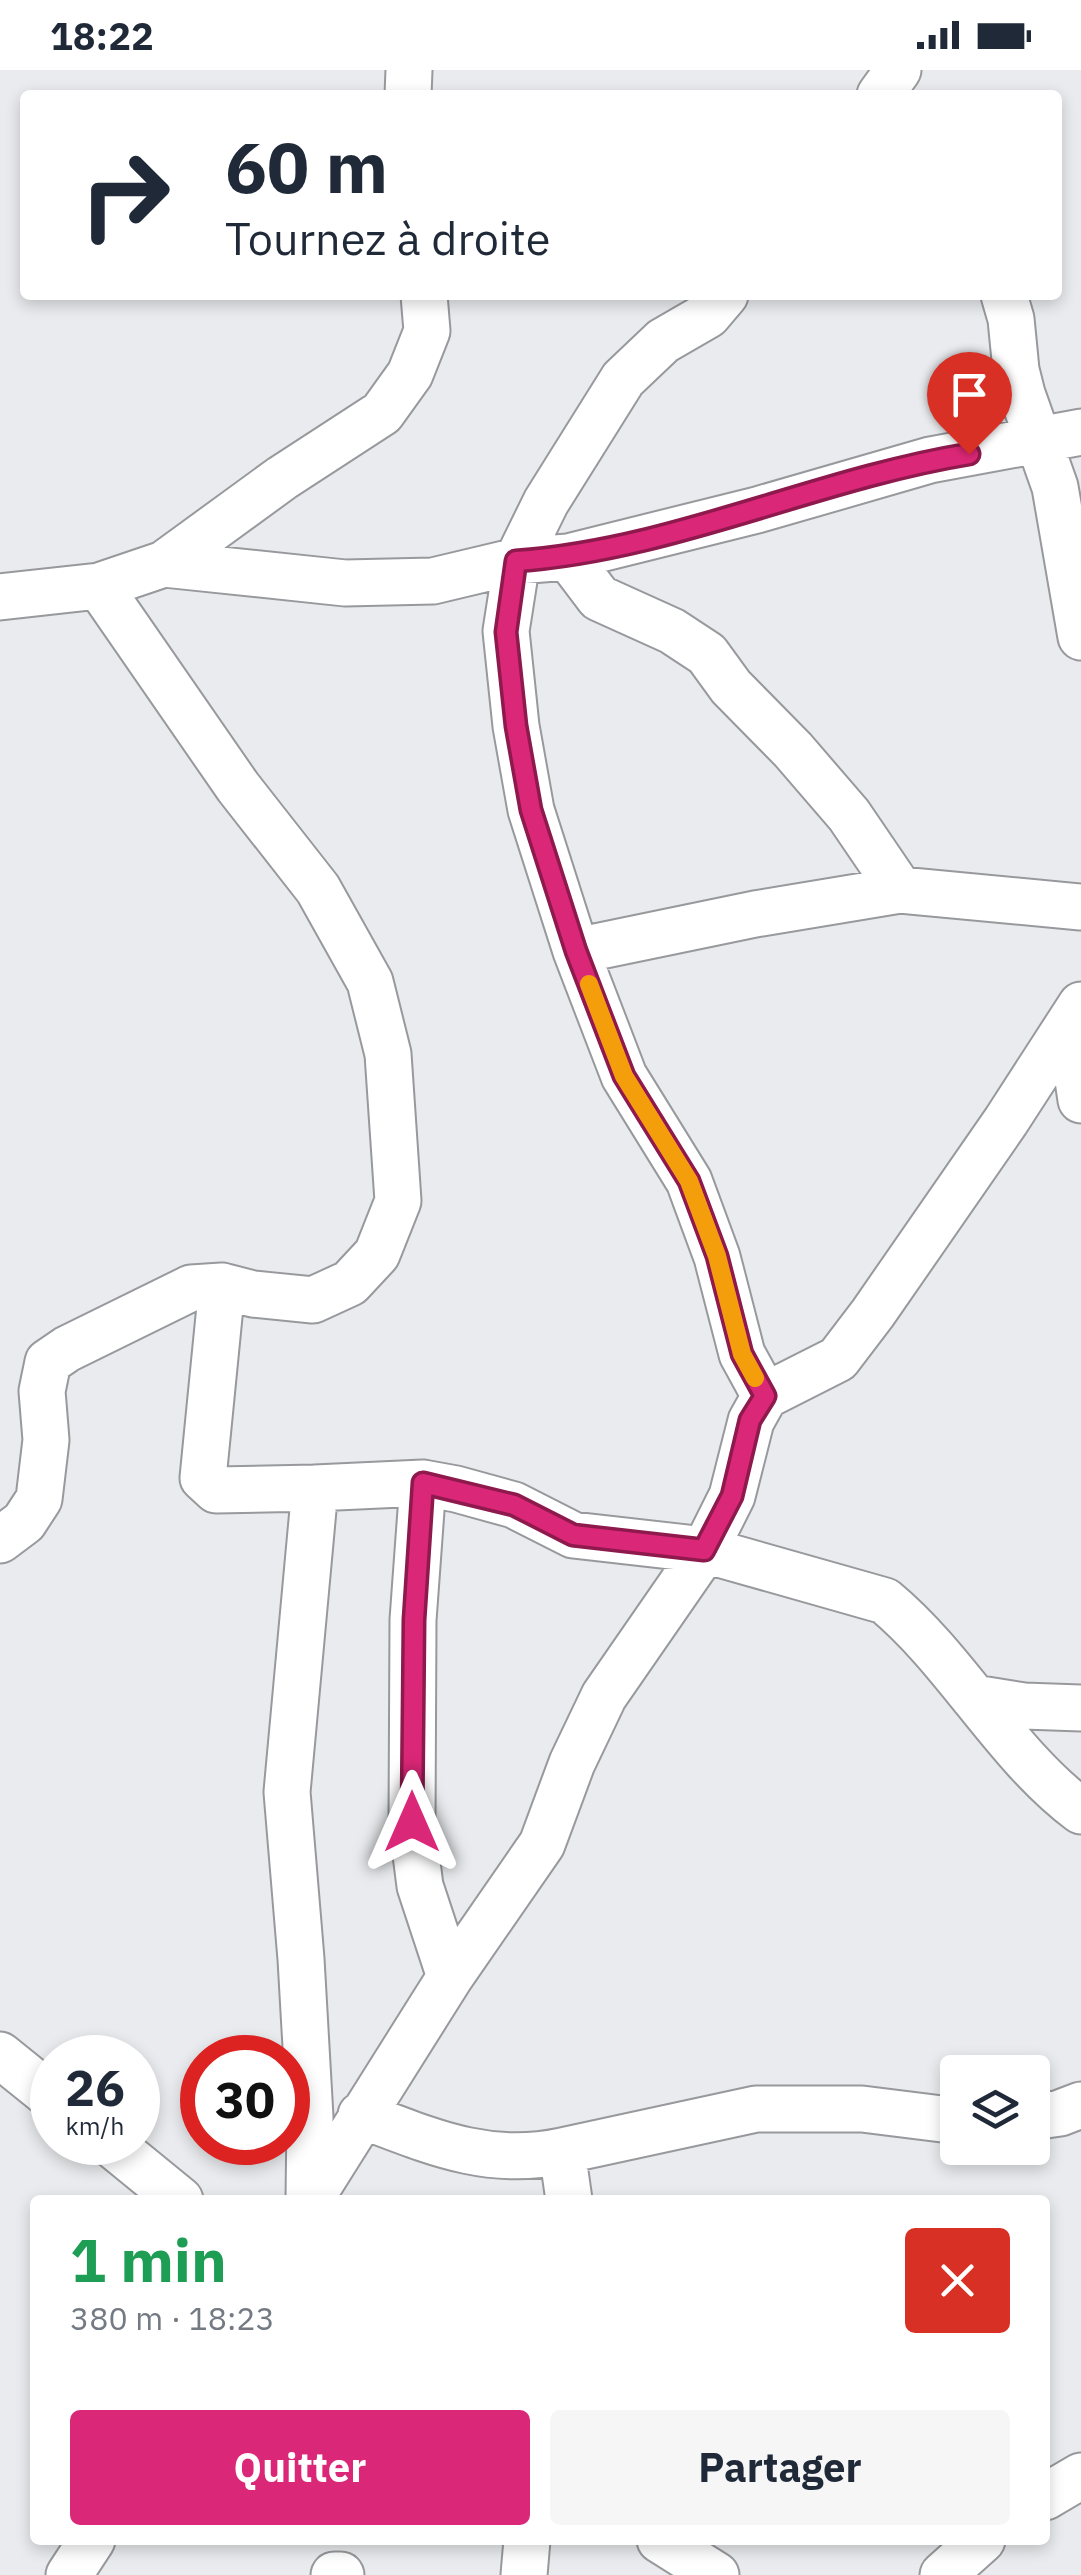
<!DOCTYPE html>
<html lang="fr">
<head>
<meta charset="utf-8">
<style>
	:root { --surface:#fff; --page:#f6f6f7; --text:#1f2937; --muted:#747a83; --accent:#db2777 }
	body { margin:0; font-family:"IBM Plex Sans",sans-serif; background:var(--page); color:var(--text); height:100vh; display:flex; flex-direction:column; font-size:38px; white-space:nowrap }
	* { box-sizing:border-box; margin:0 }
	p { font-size:32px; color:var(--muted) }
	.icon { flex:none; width:55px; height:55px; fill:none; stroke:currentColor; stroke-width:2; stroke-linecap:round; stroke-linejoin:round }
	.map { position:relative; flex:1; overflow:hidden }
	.drawer { position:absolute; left:30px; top:2125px; width:1020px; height:350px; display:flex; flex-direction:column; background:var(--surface); border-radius:10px; box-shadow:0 5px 15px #0003 }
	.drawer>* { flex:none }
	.guide { position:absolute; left:20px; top:20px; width:1042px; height:210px; border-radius:10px; box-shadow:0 5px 15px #0003; background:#fff; color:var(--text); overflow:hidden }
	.controls { position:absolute; left:940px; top:1985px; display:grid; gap:20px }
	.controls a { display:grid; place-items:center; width:110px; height:110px; border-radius:10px; background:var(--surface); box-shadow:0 5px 15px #0003; font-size:50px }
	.speed { position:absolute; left:30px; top:1965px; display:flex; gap:20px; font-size:50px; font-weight:700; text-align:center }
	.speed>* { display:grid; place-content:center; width:130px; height:130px; border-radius:50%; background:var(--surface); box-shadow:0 5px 15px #0003; line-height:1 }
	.speed small { font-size:25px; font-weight:400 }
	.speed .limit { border:15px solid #d22; background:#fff; color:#111 }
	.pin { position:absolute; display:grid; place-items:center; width:85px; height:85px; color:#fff; margin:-102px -42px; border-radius:50% 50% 50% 0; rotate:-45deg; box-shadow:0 0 10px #0007 }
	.pin .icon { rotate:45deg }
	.me { position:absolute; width:110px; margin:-55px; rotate:0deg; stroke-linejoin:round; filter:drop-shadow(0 0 8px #0008) }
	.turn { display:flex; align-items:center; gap:35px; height:210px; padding:0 40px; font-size:45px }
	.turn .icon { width:130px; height:130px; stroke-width:2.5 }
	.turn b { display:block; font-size:70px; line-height:85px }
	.round { display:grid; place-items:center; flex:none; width:105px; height:105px; border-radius:10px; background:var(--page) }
	.head { display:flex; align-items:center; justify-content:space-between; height:170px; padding:0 40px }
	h1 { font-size:60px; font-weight:700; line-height:75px; color:#1e9e55 }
	.action { display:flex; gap:20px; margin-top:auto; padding:20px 40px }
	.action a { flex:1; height:115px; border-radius:10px; background:var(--accent); color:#fff; font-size:40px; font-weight:700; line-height:115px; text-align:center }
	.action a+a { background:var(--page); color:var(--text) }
	.status { display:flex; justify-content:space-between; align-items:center; height:70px; padding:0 50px; background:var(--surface); direction:ltr }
	.status svg { height:28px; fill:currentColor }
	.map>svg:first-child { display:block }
</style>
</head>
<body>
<div class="status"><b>18:22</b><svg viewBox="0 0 49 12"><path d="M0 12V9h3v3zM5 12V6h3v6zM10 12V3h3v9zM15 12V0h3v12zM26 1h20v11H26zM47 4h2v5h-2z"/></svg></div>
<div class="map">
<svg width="1081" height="2505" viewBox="0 0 1081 2505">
	<rect width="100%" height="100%" fill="#e9ebee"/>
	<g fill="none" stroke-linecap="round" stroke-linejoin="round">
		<defs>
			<path id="street" d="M408,25l1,-25
				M880,25l18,-25
				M1004,225l7,24 5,51 6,24 33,93 26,150
				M568,487l31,41 73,33 35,23 24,33 62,63 56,65 51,75 181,17
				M164,494l118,-86 100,-65 28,-39 17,-43 -3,-36
				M0,527l99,-11 65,-22 181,19 88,-2 84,-20 29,-59 77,-123 40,-38 45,-26 17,-20
				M576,881l179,-37 145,-24
				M1070,955l11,75
				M222,1216l-19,192 13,12 99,-2
				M765,1326l-23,-42 -25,-97 -28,-76 -65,-105 -48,-125 -45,-141 -15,-84 -10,-95 11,-70 51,-4 189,-47 173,-50 151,-28
				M423,1413l-10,137 -1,203 8,63 30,91
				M0,1470l24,-18 15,-23 7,-59 -4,-49 6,-29 19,-13 124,-61 31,-2 31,8 60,6 37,-17 27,-29 21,-53 -10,-147 -18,-72 -52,-93 -80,-102 -139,-201
				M974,1628l50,8 57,2
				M0,1985l52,42
				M361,2045c69,26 126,52 201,36l7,49
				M1032,2047l28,-4 21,-8
				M109,2072l71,58
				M562,2081l194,-42h106l96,12
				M311,2128l139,-221 92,-133 30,-81 32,-67 101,-146 27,-54 19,-75 14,-25 73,-37 35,-46 133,-192 75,-116
				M309,2130l1,-83 -9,-158 -14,-167 28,-304 108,-5 33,6 58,16 59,30 132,15 180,51c73,61 119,152 196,210
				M1045,2427l36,-21
				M660,2470l56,35
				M69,2505l23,-35
				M334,2505h7
				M524,2505l3,-35
				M943,2505l39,-35"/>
		</defs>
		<!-- street casing -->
		<use href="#street" stroke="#97999c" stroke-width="49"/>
		<!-- street -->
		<use href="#street" stroke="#fff" stroke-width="45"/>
	</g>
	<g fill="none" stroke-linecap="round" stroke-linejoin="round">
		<defs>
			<path id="route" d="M412,1752l2,-202 9,-137 91,22 59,30 131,15 28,-54 18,-76 15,-24 -23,-42 -25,-98 -28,-75 -65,-105 -48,-125 -45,-141 -15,-84 -10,-94 10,-71c156,-11 300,-82 453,-107"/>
		</defs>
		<!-- route casing -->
		<use href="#route" stroke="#8e194d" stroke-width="25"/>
		<!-- route -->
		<use href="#route" stroke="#db2777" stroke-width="18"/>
		<!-- slow -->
		<path stroke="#f59e0b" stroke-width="18" d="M589,914l35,92 65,105 28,75 25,98 13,24"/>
	</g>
</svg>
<div class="controls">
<a><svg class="icon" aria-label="layers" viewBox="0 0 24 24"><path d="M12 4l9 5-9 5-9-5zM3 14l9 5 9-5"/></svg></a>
</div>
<div class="speed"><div>26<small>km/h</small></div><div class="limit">30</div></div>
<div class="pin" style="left:969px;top:384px;background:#d93025"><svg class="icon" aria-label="arrive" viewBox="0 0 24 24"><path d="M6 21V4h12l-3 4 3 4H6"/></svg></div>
<svg class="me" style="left:412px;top:1752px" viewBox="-20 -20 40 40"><path d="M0-17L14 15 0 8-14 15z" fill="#db2777" stroke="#fff" stroke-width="4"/></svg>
<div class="guide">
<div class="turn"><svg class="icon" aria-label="right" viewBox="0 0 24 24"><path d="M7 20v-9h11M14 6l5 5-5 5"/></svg><div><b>60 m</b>Tournez à droite</div></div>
</div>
<section class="drawer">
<div class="head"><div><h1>1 min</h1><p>380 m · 18:23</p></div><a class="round" style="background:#d93025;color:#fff"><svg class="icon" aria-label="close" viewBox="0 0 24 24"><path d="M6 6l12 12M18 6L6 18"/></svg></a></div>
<div class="action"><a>Quitter</a><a>Partager</a></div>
</section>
</div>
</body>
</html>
